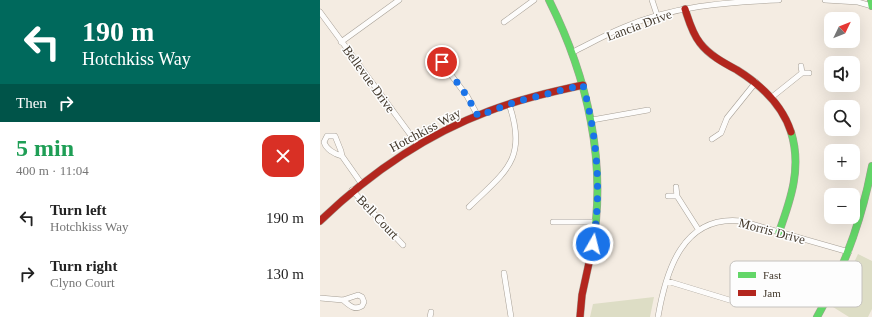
<!DOCTYPE html>
<html lang="en">
<head>
<meta charset="utf-8">
<style>
	:root { --surface:#fff; --page:#f2f2f2; --text:#222; --muted:#767676 }
	body { margin:0; font-family:"Times New Roman",serif; background:var(--page); color:var(--text); height:100vh; display:flex; flex-direction:column; font-size:15px; white-space:nowrap }
	* { box-sizing:border-box; margin:0 }
	p { font-size:13px; color:var(--muted) }
	.icon { flex:none; width:22px; height:22px; fill:none; stroke:currentColor; stroke-width:2; stroke-linecap:round; stroke-linejoin:round }
	.map { position:relative; flex:1; overflow:hidden }
	.sheet { display:flex; flex-direction:column; background:var(--surface); width:320px }
	.sheet>* { flex:none }
	.hud { background:#00695c; color:#fff; overflow:hidden }
	.needle { width:26px; rotate:47deg }
	.buttons { position:absolute; left:504px; top:12px; display:grid; gap:8px }
	.buttons a { display:grid; place-items:center; width:36px; height:36px; border-radius:8px; background:var(--surface); box-shadow:0 4px 16px #0002; font-size:20px }
	.pin { position:absolute; display:grid; place-items:center; width:34px; height:34px; color:#fff; margin:-17px; border:2px solid #fff; border-radius:50%; box-shadow:0 1px 4px #0007 }
	.me { position:absolute; width:44px; margin:-22px; rotate:8deg; stroke-linejoin:round; filter:drop-shadow(0 0 3px #0008) }
	.turn { display:flex; align-items:center; gap:14px; height:84px; padding:0 16px; font-size:18px }
	.turn .icon { width:52px; height:52px; stroke-width:2.5 }
	.turn b { display:block; font-size:28px; line-height:34px }
	.then { display:flex; align-items:center; height:38px; padding:0 16px; background:#0003; gap:8px; font-size:15px }
	.round { display:grid; place-items:center; flex:none; width:42px; height:42px; border-radius:12px; background:var(--page) }
	.summary { display:flex; align-items:center; justify-content:space-between; height:68px; padding:0 16px }
	h1 { font-size:24px; font-weight:700; line-height:30px; color:#1e9e55 }
	ul { padding:0; list-style:none }
	li { display:flex; align-items:center; gap:12px; height:56px; padding:0 16px }
	li div { flex:1 }
	li b { display:block; font-size:15px }
	li em { font-style:normal }
	main { display:flex; flex:1; min-height:0 }
	.map>svg:first-child { display:block }
</style>
</head>
<body>
<main>
<section class="sheet">
<div class="hud">
<div class="turn"><svg class="icon" aria-label="left" viewBox="0 0 24 24"><path d="M17 20v-9H6M10 6l-5 5 5 5"/></svg><div><b>190 m</b>Hotchkiss Way</div></div>
<div class="then">Then<svg class="icon" aria-label="right" viewBox="0 0 24 24"><path d="M7 20v-9h11M14 6l5 5-5 5"/></svg></div>
</div>
<div class="summary"><div><h1>5 min</h1><p>400 m · 11:04</p></div><a class="round" style="background:#d93025;color:#fff"><svg class="icon" aria-label="close" viewBox="0 0 24 24"><path d="M6 6l12 12M18 6L6 18"/></svg></a></div>
<ul>
<li><svg class="icon" aria-label="left" viewBox="0 0 24 24"><path d="M17 20v-9H6M10 6l-5 5 5 5"/></svg><div><b>Turn left</b><p>Hotchkiss Way</p></div><em>190 m</em></li>
<li><svg class="icon" aria-label="right" viewBox="0 0 24 24"><path d="M7 20v-9h11M14 6l5 5-5 5"/></svg><div><b>Turn right</b><p>Clyno Court</p></div><em>130 m</em></li>
</ul>
</section>
<div class="map">
<svg width="552" height="317" viewBox="0 0 552 317">
	<rect width="100%" height="100%" fill="#f4ece2"/>
	<!-- green -->
	<path fill="#ddddc5" d="M538,254l14,7v48l-4,8h-19l-16,-10z
		M334,297l-4,20h-60l3,-13z"/>
	<g fill="none" stroke-linecap="round" stroke-linejoin="round">
		<defs>
			<path id="street" d="M332,0l5,15
				M505,0l33,2 14,4
				M0,12l98,133
				M184,22l30,-22
				M21,42l58,-42
				M253,52c16,-8 32,-17 49,-24 50,-22 104,-26 157,-28
				M122,63l25,33 11,20
				M481,66l1,7
				M452,97l30,-24h7
				M272,120l56,-10
				M392,139l9,-6 6,-15 29,-36
				M22,156c-8,-2 -16,-7 -18,-14l3,-6h8l6,15 1,5 19,27
				M356,187l1,9 21,33
				M32,190l51,55
				M348,196h9
				M149,207c37,-36 59,-48 40,-103
				M233,222h43
				M184,273l7,44
				M347,281l69,21
				M0,298l23,2 15,-5 4,2 2,5 -2,4c-8,5 -13,-1 -19,-6
				M110,317l1,-5
				M338,317c8,-47 25,-102 83,-96l108,31"/>
			<path id="fast" d="M229,0c38,76 59,163 43,249
				M551,0l1,6
				M459,232c12,-33 23,-65 12,-100
				M497,317c27,-48 45,-97 55,-151"/>
			<path id="jam" d="M365,9c4,12 7,24 15,34 9,12 24,20 37,27 24,15 45,34 54,62
				M0,221c50,-48 105,-86 169,-110 31,-12 62,-19 94,-26
				M260,317l2,-22 10,-46"/>
		</defs>
		<!-- street casing -->
		<use href="#street" stroke="#a69f95" stroke-width="6"/>
		<!-- fast casing -->
		<use href="#fast" stroke="#a69f95" stroke-width="8"/>
		<!-- jam casing -->
		<use href="#jam" stroke="#a69f95" stroke-width="8"/>
		<!-- street -->
		<use href="#street" stroke="#fdfcfb" stroke-width="5"/>
		<!-- fast -->
		<use href="#fast" stroke="#63d668" stroke-width="7"/>
		<!-- jam -->
		<use href="#jam" stroke="#b3261e" stroke-width="7"/>
	</g>
	<g fill="none" stroke-linecap="round" stroke-linejoin="round">
		<!-- route -->
		<path stroke="#1a73e8" stroke-width="7" stroke-dasharray="0 12.6" d="M122,62l25,34 11,20 40,-15 65,-16c14,51 19,106 10,159"/>
	</g>
	<g text-anchor="middle" dominant-baseline="central" stroke-width="3" stroke-linejoin="round" paint-order="stroke">
		<!-- street labels -->
		<g font-size="13" fill="#43392c" stroke="#fdfdfd">
			<text transform="translate(319 25) rotate(-20)">Lancia Drive</text>
			<text transform="translate(49 79) rotate(54)">Bellevue Drive</text>
			<text transform="translate(105 130) rotate(-28)">Hotchkiss Way</text>
			<text transform="translate(58 217) rotate(47)">Bell Court</text>
			<text transform="translate(452 231) rotate(15)">Morris Drive</text>
		</g>
	</g>
	<!-- legend -->
	<rect x="410" y="261" width="132" height="46" rx="6" fill="#fdfdfd" stroke="#c5c2be" stroke-width="1"/>
	<rect x="418" y="272" width="18" height="6" fill="#63d668"/>
	<rect x="418" y="290" width="18" height="6" fill="#b3261e"/>
	<g font-size="11" fill="#43392c">
		<text x="443" y="279">Fast</text>
		<text x="443" y="297">Jam</text>
	</g>
</svg>
<div class="buttons">
<a><svg class="needle" viewBox="-14 -14 28 28"><path d="M0-13l5 13h-10z" fill="#e53935"/><path d="M0 13l5-13h-10z" fill="#767676"/></svg></a>
<a><svg class="icon" aria-label="sound" viewBox="0 0 24 24"><path d="M4 9h4l5-4v14l-5-4H4zM17 9q2 3 0 6"/></svg></a>
<a><svg class="icon" aria-label="search" viewBox="0 0 24 24"><circle cx="10" cy="10" r="6"/><path d="M15 15l6 6"/></svg></a>
<a>+</a>
<a>−</a>
</div>
<div class="pin" style="left:122px;top:62px;background:#d93025"><svg class="icon" aria-label="arrive" viewBox="0 0 24 24"><path d="M6 21V4h12l-3 4 3 4H6"/></svg></div>
<svg class="me" style="left:273px;top:244px" viewBox="-20 -20 40 40"><circle r="17" fill="#1a73e8" stroke="#fff" stroke-width="3"/><path d="M0-11L8 9 0 5-8 9z" fill="#fff"/></svg>
</div>
</main>
</body>
</html>
